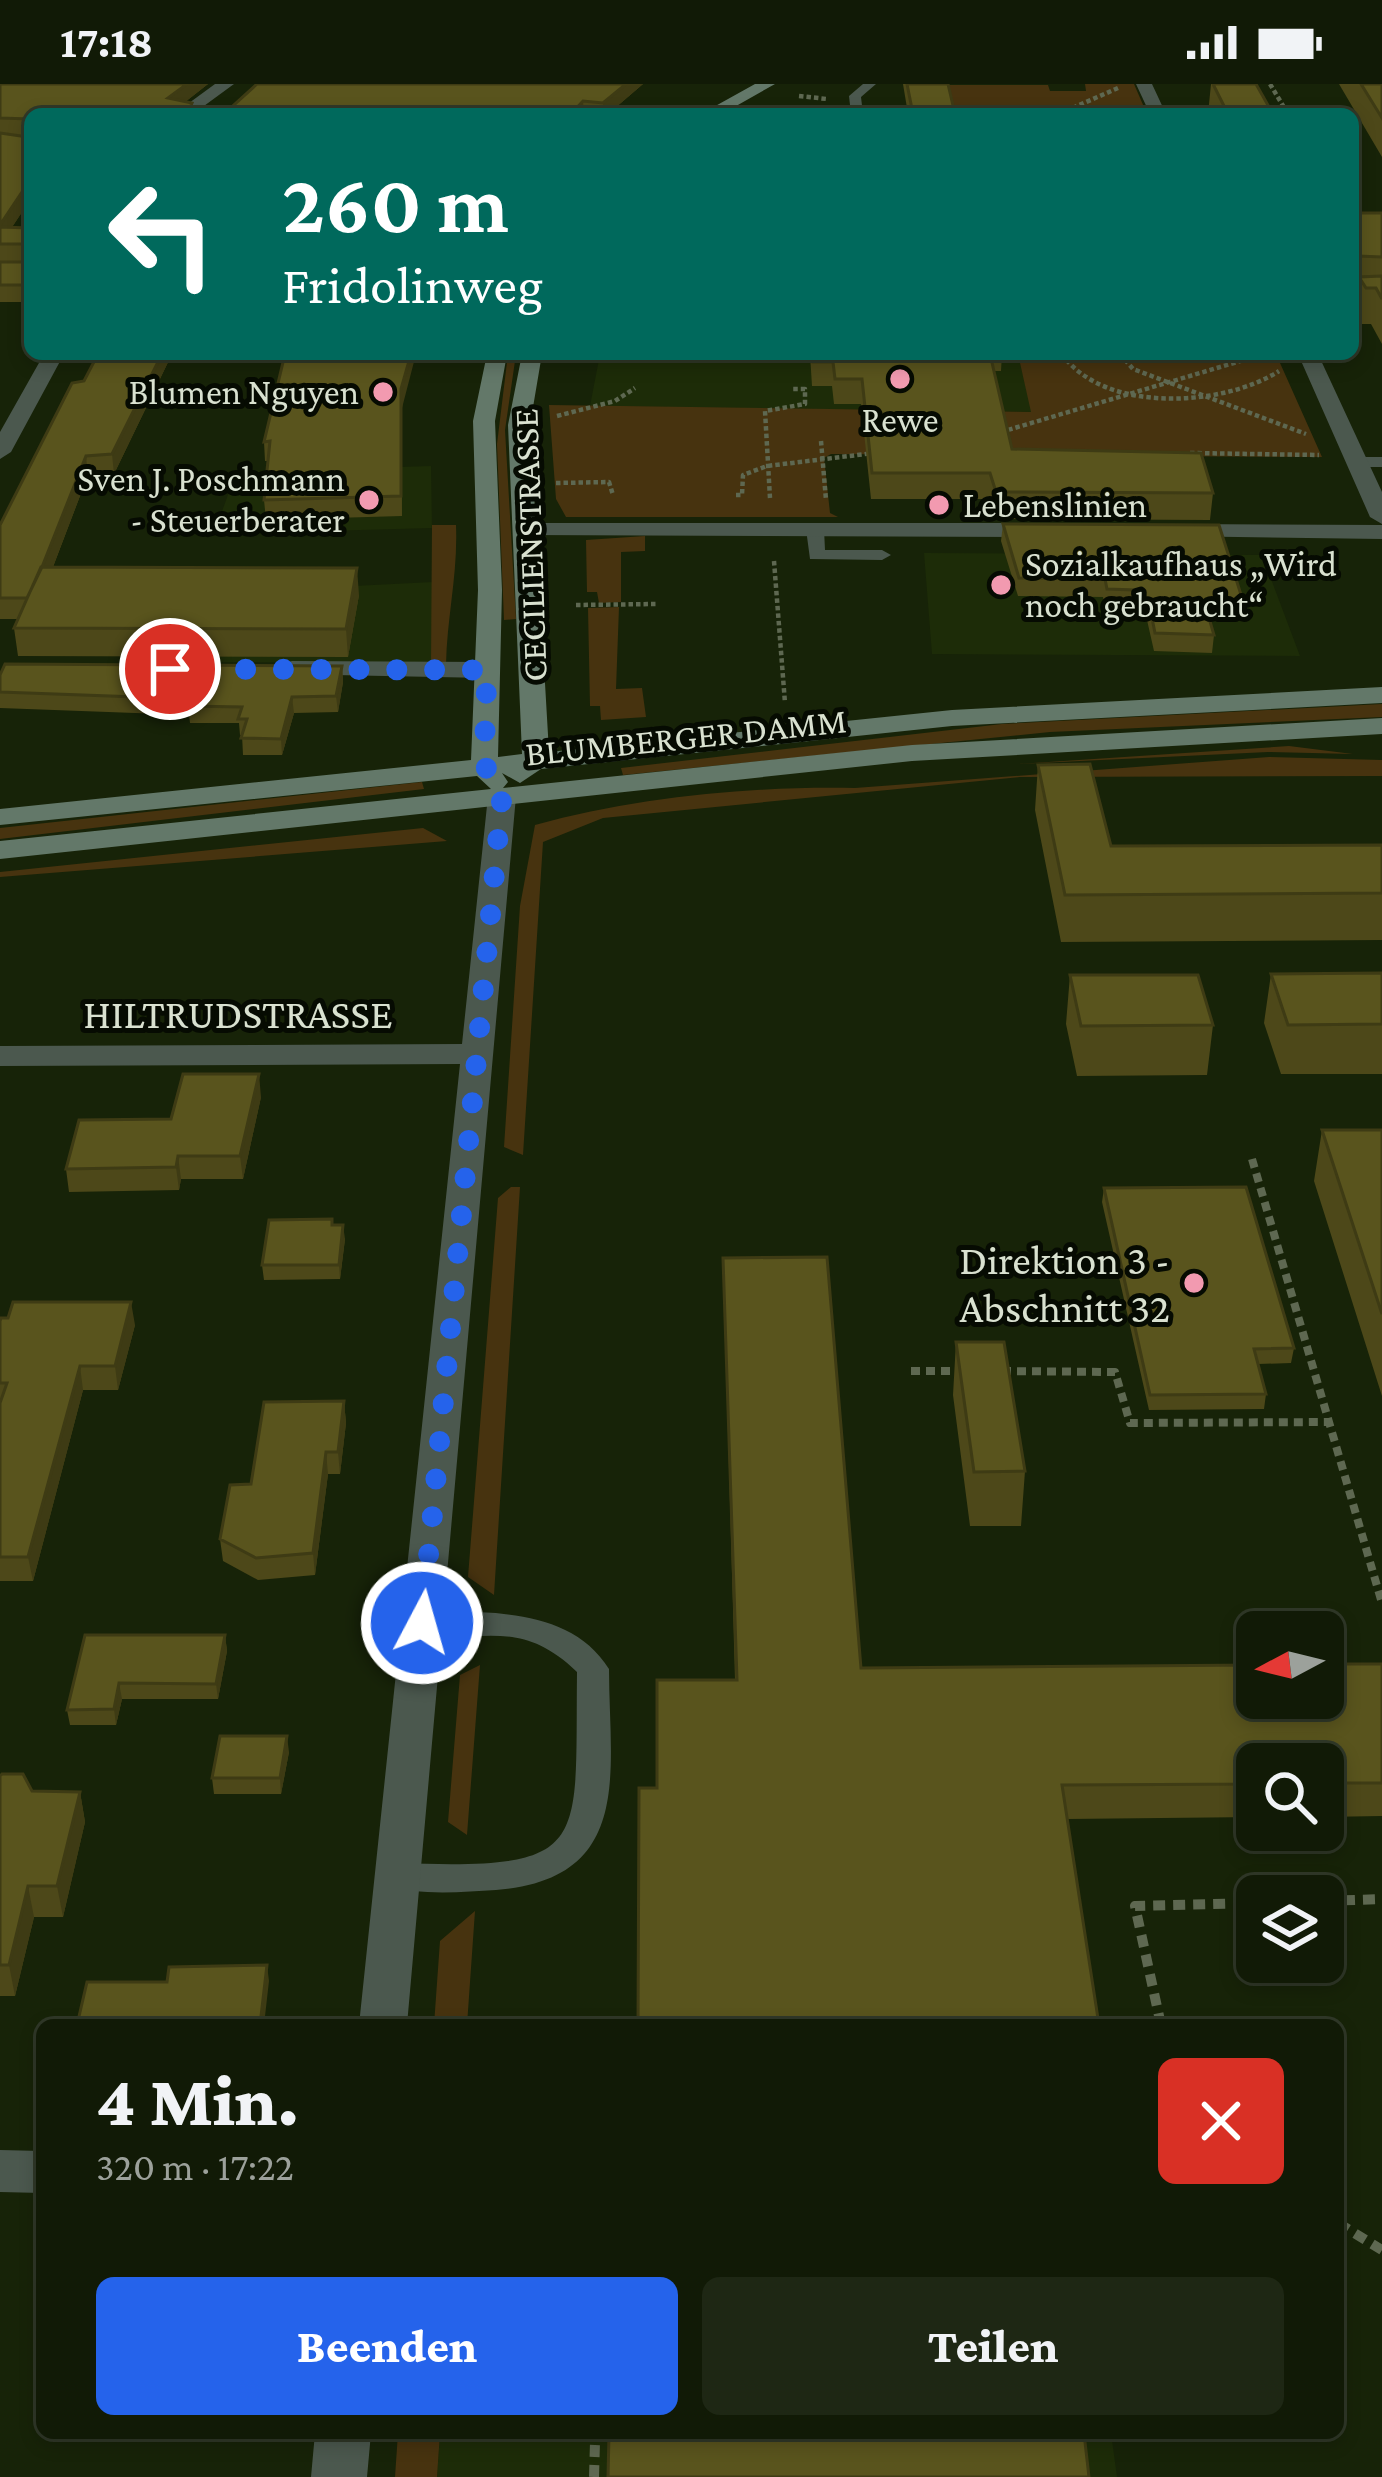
<!DOCTYPE html>
<html lang="de">
<head>
<meta charset="utf-8">
<style>
	:root { --surface:#111a06; --page:#1e2714; --text:#f1f3f6; --muted:#9ca19b; --line:#303828; --accent:#2563eb }
	body { margin:0; font-family:"Crimson Pro",serif; background:var(--page); color:var(--text); height:100vh; display:flex; flex-direction:column; font-size:45px; white-space:nowrap }
	* { box-sizing:border-box; margin:0 }
	p { font-size:39px; color:var(--muted) }
	.icon { flex:none; width:66px; height:66px; fill:none; stroke:currentColor; stroke-width:2; stroke-linecap:round; stroke-linejoin:round }
	.map { position:relative; flex:1; overflow:hidden }
	.details { position:absolute; left:36px; top:1935px; width:1308px; height:420px; display:flex; flex-direction:column; background:var(--surface); border-radius:18px; box-shadow:0 6px 18px #0003,0 0 0 3px var(--line) }
	.details>* { flex:none }
	.hud { position:absolute; left:24px; top:24px; width:1335px; height:252px; border-radius:18px; box-shadow:0 6px 18px #0003,0 0 0 3px var(--line); background:#00695c; color:#fff; overflow:hidden }
	.needle { width:78px; rotate:263deg }
	.fabs { position:absolute; left:1236px; top:1527px; display:grid; gap:24px }
	.fabs a { display:grid; place-items:center; width:108px; height:108px; border-radius:18px; background:var(--surface); box-shadow:0 6px 18px #0003,0 0 0 3px var(--line); font-size:60px }
	.pin { position:absolute; display:grid; place-items:center; width:102px; height:102px; color:#fff; margin:-51px; border:6px solid #fff; border-radius:50%; box-shadow:0 3px 12px #0007 }
	.me { position:absolute; width:132px; margin:-66px; rotate:6deg; stroke-linejoin:round; filter:drop-shadow(0 0 9px #0008) }
	.turn { display:flex; align-items:center; gap:42px; height:252px; padding:0 60px; font-size:54px }
	.turn .icon { width:156px; height:156px; stroke-width:2.5 }
	.turn b { display:block; font-size:84px; line-height:102px }
	.round { display:grid; place-items:center; flex:none; width:126px; height:126px; border-radius:18px; background:var(--page) }
	.headline { display:flex; align-items:center; justify-content:space-between; height:204px; padding:0 60px }
	h1 { font-size:72px; font-weight:800; line-height:90px }
	.button { display:flex; gap:24px; margin-top:auto; padding:24px 60px }
	.button a { flex:1; height:138px; border-radius:18px; background:var(--accent); color:#fff; font-size:48px; font-weight:800; line-height:138px; text-align:center }
	.button a+a { background:var(--page); color:var(--text) }
	.status { display:flex; justify-content:space-between; align-items:center; height:84px; padding:0 60px; background:var(--surface); direction:ltr }
	.status svg { height:33px; fill:currentColor }
	.map>svg:first-child { display:block }
</style>
</head>
<body>
<div class="status"><b>17:18</b><svg viewBox="0 0 49 12"><path d="M0 12V9h3v3zM5 12V6h3v6zM10 12V3h3v9zM15 12V0h3v12zM26 1h20v11H26zM47 4h2v5h-2z"/></svg></div>
<div class="map">
<svg width="1382" height="2393" viewBox="0 0 1382 2393">
	<rect width="100%" height="100%" fill="#172308"/>
	<!-- built -->
	<path fill="#1d2c08" d="M600,270h418l14,58 -442,-6z
		M431,382l1,62 -218,6 22,-62z
		M924,469l338,2 38,101 -368,-2z
		M433,498l-2,81 -266,-1 26,-68z
		M440,2349h671l6,44h-680z"/>
	<!-- green -->
	<path fill="#47330f" d="M1085,0h49l13,30h-198l-6,-29h105l2,6h36z
		M508,270h8l-11,76 11,189 -12,1 -7,-176z
		M1018,270h258l46,103 -491,-3 -7,4 6,55 8,4h-272l-10,-18 -7,-94 482,7z
		M432,441h24c2,50 -9,90 -10,140l-15,-2z
		M645,452v15l-24,1v50l-22,1 -2,-11h-10l-1,-52z
		M619,523l-3,82 26,-1 4,29 -45,3 -1,-14h-10l-2,-98z
		M1382,620v13l-332,15 -427,43 -2,-7 381,-44z
		M1289,662l64,8 -85,-2 -250,12z
		M1269,673l113,3v16l-362,1 -417,41 -60,24 -20,313 -19,-8 16,-241 15,-81c102,-28 216,-39 320,-37z
		M422,698l2,7 -424,50v-11z
		M423,744l24,13 -447,36v-5z
		M511,1103h9l-26,408 -26,-18 30,-379z
		M480,1581l-13,170 -19,-13 12,-147z
		M475,1827l-8,114h-33l6,-84z
		M398,2349h42l-3,44h-42z"/>
	<g fill="none" stroke-linecap="round" stroke-linejoin="round">
		<!-- path-far2 -->
		<path stroke="#5e6851" stroke-width="4.5" stroke-dasharray="4.5 3" stroke-linecap="butt" d="M1270,0l18,30
			M799,12l28,3
			M1059,30l59,-26
			M1062,270c42,60 161,53 217,17
			M1120,270l13,15 173,65
			M557,332l58,-15 20,-13
			M1001,348l263,-78
			M821,357l5,59
			M1190,369l129,2
			M556,399l53,-1 4,13
			M736,411h6l1,-20 24,-9 107,-13
			M770,414l-5,-87 40,-7v-15h-14
			M774,477l11,142
			M576,521l81,-1"/>
		<!-- path-far1 -->
		<path stroke="#5e6851" stroke-width="8" stroke-dasharray="9 6" stroke-linecap="butt" d="M1252,1075l130,444
			M911,1287h52
			M1002,1287l113,1 15,51 199,-1"/>
		<!-- path -->
		<path stroke="#5e6851" stroke-width="10" stroke-dasharray="12 8" stroke-linecap="butt" d="M1323,1817l59,-2
			M1161,1941l-26,-119 122,-3
			M1338,2139l44,27
			M594,2393l1,-35"/>
		<!-- lane -->
		<path fill="#4b584e" fill-rule="evenodd" d="M863,0h13l-15,13 2,17h-12l-2,-18z
			M1382,373v10h-23l-8,-5 8,-5z
			M815,440l9,5 1,21h57l9,5 -9,5 -72,-1 -4,-30z
			M421,1528c64,0 149,-6 188,57 0,102 26,210 -113,221 -34,2 -78,6 -111,-5l-5,-9 5,-9 12,-4c195,7 178,-13 180,-191 -62,-60 -101,-23 -167,-41l-5,-8 5,-8z"/>
		<!-- street -->
		<path fill="#4b584e" fill-rule="evenodd" d="M215,0h19l-41,30h-19z
			M1136,0h16l14,30h-16z
			M44,270h20l-53,98 -11,7v-27z
			M1298,270h20l64,138v32l-12,-7z
			M518,439h530l12,7 -12,7 -522,-2 -12,-7z
			M1176,440l206,1v14l-214,-3 -4,-5z
			M292,577l195,1 13,8 -13,8 -204,-4v-10z
			M502,704l14,8 -109,1229h-48l101,-961 -460,2v-20l462,-2 26,-248z
			M0,2066l42,1v42l-42,-1z
			M315,2349h56l-4,44h-56z"/>
		<!-- secondary -->
		<path fill="#637869" fill-rule="evenodd" d="M755,0h20l-53,30h-21z
			M487,270h20l-12,67 7,169 -4,167 24,-3 -14,-329 14,-71h20l-12,71 19,327 403,-42 430,-23v16l-430,23 -411,43 -21,14 -18,-10 6,9 -5,6 409,-43 470,-27v16l-470,27 -912,98v-18l491,-52 -14,-13 -477,49v-16l471,-49 7,-170 -5,-169z"/>
	</g>
	<!-- wall -->
	<path fill="#4d4819" d="M0,0h208l-23,18 7,1 2,11h-164v86l-18,27 18,1v33h-30z
		M643,0l-35,30h-384z
		M903,0h45l7,30h-47z
		M1211,0h45l17,30h-65z
		M1339,0h43v73z
		M1353,129h29v131l-11,-20h-10l-6,-11 2,-21h-4z
		M0,178h30v40h-30z
		M172,270l-58,120 -26,1 -35,92 306,28 -11,62 -330,-1 -4,-28 4,-9h-18v-94l84,-144z
		M810,270h192l-1,17h-7l18,78 201,44 -3,27 -215,-1 -6,-20h-118l-10,-95h-27l-2,-18h-20z
		M289,274l113,50v108l-136,4 -2,-20 4,-39h-3l-1,-19z
		M1003,440l240,77 -2,18h-32l5,16 -2,18 -58,-2 -7,-31h-11l-3,-13h-28l-2,-10 -85,-1 -17,-55z
		M342,582l1,16 -5,30 -44,1 -12,42h-39l-1,-20h-2l-1,-12h-49l-1,-8 -189,-7v-33z
		M1038,681l73,81 271,-1v95l-321,2 -26,-132z
		M1382,889v101h-101l-17,-51 7,-49z
		M1070,891l143,50 -6,50 -130,1 -11,-52z
		M261,1013l-18,82h-62l-2,11 -110,2 -3,-23 105,-50z
		M1322,1046h60v266l-68,-215z
		M1104,1104l190,160 -3,15 -33,1 8,30 -2,15 -115,1 -47,-208z
		M333,1141l12,14 -5,40 -76,1 -2,-15z
		M723,1174l138,410 521,-4v152l-59,1v-53h-66v53l-190,2 -410,-31 78,-108z
		M0,1237l135,4 -17,65h-35l-50,191h-33z
		M956,1258l69,129 -4,55h-51l-17,-131z
		M344,1317l2,22 -6,51h-12l-13,101 -57,5 -35,-19 -3,-22 31,-55z
		M85,1551h140l2,16 -9,48h-96l-6,26h-46l-3,-15z
		M289,1668l-8,42h-67l-2,-16z
		M0,1692l32,15 48,1 5,30 -22,95h-29l-19,79h-15z"/>
	<!-- shaded-wall -->
	<path fill="#3e3b14" d="M187,0h21l-38,30 -2,-16z
		M626,0h17l-35,30h-4l-1,-11z
		M583,17l1,13h-13z
		M30,96v20l-29,44 -1,-19z
		M1358,172l-5,36v-27z
		M162,270h10l-58,120 -2,-20z
		M411,270h5l-14,54v108l-1,-127z
		M86,372l2,19 -55,144 -3,-21z
		M357,484l2,27 -11,62 -2,-28z
		M342,582l1,16 -5,30 -2,-16z
		M292,613l2,16 -12,42 -1,-16z
		M259,990l2,23 -18,82 -3,-23z
		M178,1072l3,23 -2,11 -3,-23z
		M343,1141l2,14 -5,40 -1,-14z
		M131,1218l4,23 -17,65 -3,-24z
		M80,1282l3,24 -50,191 -5,-24z
		M344,1317l2,22 -6,51 -2,-22z
		M326,1368l2,22 -13,101 -2,-22z
		M225,1551l2,16 -9,48 -2,-15z
		M119,1599l3,16 -6,26 -2,-16z
		M287,1652l2,16 -8,42 -1,-16z
		M80,1708l5,30 -22,95 -6,-31z
		M28,1802l6,31 -19,79 -6,-31z
		M267,1881l2,16 -5,44h-4z"/>
	<!-- building -->
	<path fill="#59541d" stroke="#3e3b14" stroke-width="3" d="M0,0h187l-19,14 24,5 -5,11h-157v5l-30,-1z
		M257,0h369l-23,19 -20,-2 -12,13h-347z
		M907,0h41l7,30h-42z
		M1213,0h43l17,30h-45z
		M1361,0h21v34z
		M30,42v54l-30,45v-92l28,4z
		M1353,129h29v44l-24,-1 -5,9z
		M0,143l30,1v16h-30z
		M0,178h30v23h-30z
		M1382,192v23l-6,-11h-10l-7,-11z
		M98,270h64l-50,100 -26,2 -44,111 -15,31h-27v-73l72,-142 12,-2z
		M290,270h121l-10,35v107l-137,4 6,-59 -6,1 20,-84h5z
		M812,270h178l22,95 189,4 12,40 -217,-1 -6,-19h-118l-10,-94h-27l-2,-17h-20z
		M1003,440l216,1 24,76h-39l10,34 -59,-2 -6,-30h-11l-3,-13 -28,-1 -2,-10 -86,-1z
		M41,483l316,1 -11,61 -332,-1z
		M5,580l337,2 -6,30 -44,1 -11,42 -40,-1 6,-19h-9l4,-12 -54,-1 3,-7 -191,-7v-17z
		M1090,680l21,82 271,-1v48l-317,2 -27,-130z
		M1382,889v51l-94,1 -17,-51z
		M1070,891h128l15,50 -132,1z
		M183,990h76l-19,82h-62l-2,11 -110,2 13,-49 92,-1z
		M1322,1046h60v184z
		M1246,1103l48,161 -40,1 12,45 -116,1 -46,-207z
		M332,1135v6h11l-4,40h-77l7,-45z
		M827,1173l34,411 396,-3v33h66v-34h59v119h-59v-19h-66v20l-195,1 37,240h-461l1,-237h18v-108h80l-14,-422z
		M13,1218h118l-16,64h-35l-52,191h-28v-154l7,-20h-7v-62l1,-3h7z
		M956,1258h48l21,129 -51,1z
		M344,1317l-6,51h-12l-13,101 -57,5 -36,-19 10,-54 21,-1 13,-82z
		M85,1551h140l-9,49 -97,-1 -5,26 -47,1z
		M220,1652h67l-7,42h-68z
		M2,1690h21l9,17 48,1 -23,94h-29l-19,79h-9v-189z
		M267,1881l-7,60h-183l10,-43h80l2,-15z
		M609,2349h475l5,44h-481z"/>
	<g fill="none" stroke-linecap="round" stroke-linejoin="round">
		<!-- route -->
		<path stroke="#2563eb" stroke-width="21" stroke-dasharray="0 37.8" d="M170,585l317,1 -3,94 18,32 -80,827"/>
	</g>
	<!-- markers -->
	<g fill="#f29ab0" stroke="#060b02" stroke-width="4.5">
		<circle cx="900" cy="295" r="12"/>
		<circle cx="383" cy="308" r="12"/>
		<circle cx="369" cy="416" r="12"/>
		<circle cx="939" cy="421" r="12"/>
		<circle cx="1001" cy="501" r="12"/>
		<circle cx="1194" cy="1199" r="12"/>
	</g>
	<g text-anchor="middle" dominant-baseline="central" stroke-width="10" stroke-linejoin="round" paint-order="stroke">
		<!-- far-poi labels -->
		<g font-size="36" fill="#d9e1d0" stroke="#060b02" text-anchor="end">
			<text x="359" y="308">Blumen Nguyen</text>
			<text x="900" y="336" text-anchor="middle">Rewe</text>
			<text x="345" y="395">Sven J. Poschmann<tspan x="345" dy="41">- Steuerberater</tspan></text>
			<text x="963" y="421" text-anchor="start">Lebenslinien</text>
			<text x="1025" y="480" text-anchor="start">Sozialkaufhaus „Wird<tspan x="1025" dy="41">noch gebraucht“</tspan></text>
		</g>
		<!-- far-street labels -->
		<g font-size="36" fill="#d9e1d0" stroke="#060b02">
			<text transform="translate(530 461) rotate(-92)">CECILIENSTRASSE</text>
			<text transform="translate(686 653) rotate(-6)">BLUMBERGER DAMM</text>
		</g>
		<!-- street labels -->
		<g font-size="42" fill="#d9e1d0" stroke="#060b02">
			<text x="238" y="929">HILTRUDSTRASSE</text>
		</g>
		<!-- poi labels -->
		<g font-size="42" fill="#d9e1d0" stroke="#060b02" text-anchor="end">
			<text x="1170" y="1175">Direktion 3 -<tspan x="1170" dy="48">Abschnitt 32</tspan></text>
		</g>
	</g>
</svg>
<div class="fabs">
<a><svg class="needle" viewBox="-14 -14 28 28"><path d="M0-13l5 13h-10z" fill="#e53935"/><path d="M0 13l5-13h-10z" fill="#9ca19b"/></svg></a>
<a><svg class="icon" aria-label="search" viewBox="0 0 24 24"><circle cx="10" cy="10" r="6"/><path d="M15 15l6 6"/></svg></a>
<a><svg class="icon" aria-label="layers" viewBox="0 0 24 24"><path d="M12 4l9 5-9 5-9-5zM3 14l9 5 9-5"/></svg></a>
</div>
<div class="pin" style="left:170px;top:585px;background:#d93025"><svg class="icon" aria-label="arrive" viewBox="0 0 24 24"><path d="M6 21V4h12l-3 4 3 4H6"/></svg></div>
<svg class="me" style="left:422px;top:1539px" viewBox="-20 -20 40 40"><circle r="17" fill="#2563eb" stroke="#fff" stroke-width="3"/><path d="M0-11L8 9 0 5-8 9z" fill="#fff"/></svg>
<div class="hud">
<div class="turn"><svg class="icon" aria-label="left" viewBox="0 0 24 24"><path d="M17 20v-9H6M10 6l-5 5 5 5"/></svg><div><b>260 m</b>Fridolinweg</div></div>
</div>
<section class="details">
<div class="headline"><div><h1>4 Min.</h1><p>320 m · 17:22</p></div><a class="round" style="background:#d93025;color:#fff"><svg class="icon" aria-label="close" viewBox="0 0 24 24"><path d="M6 6l12 12M18 6L6 18"/></svg></a></div>
<div class="button"><a>Beenden</a><a>Teilen</a></div>
</section>
</div>
</body>
</html>
